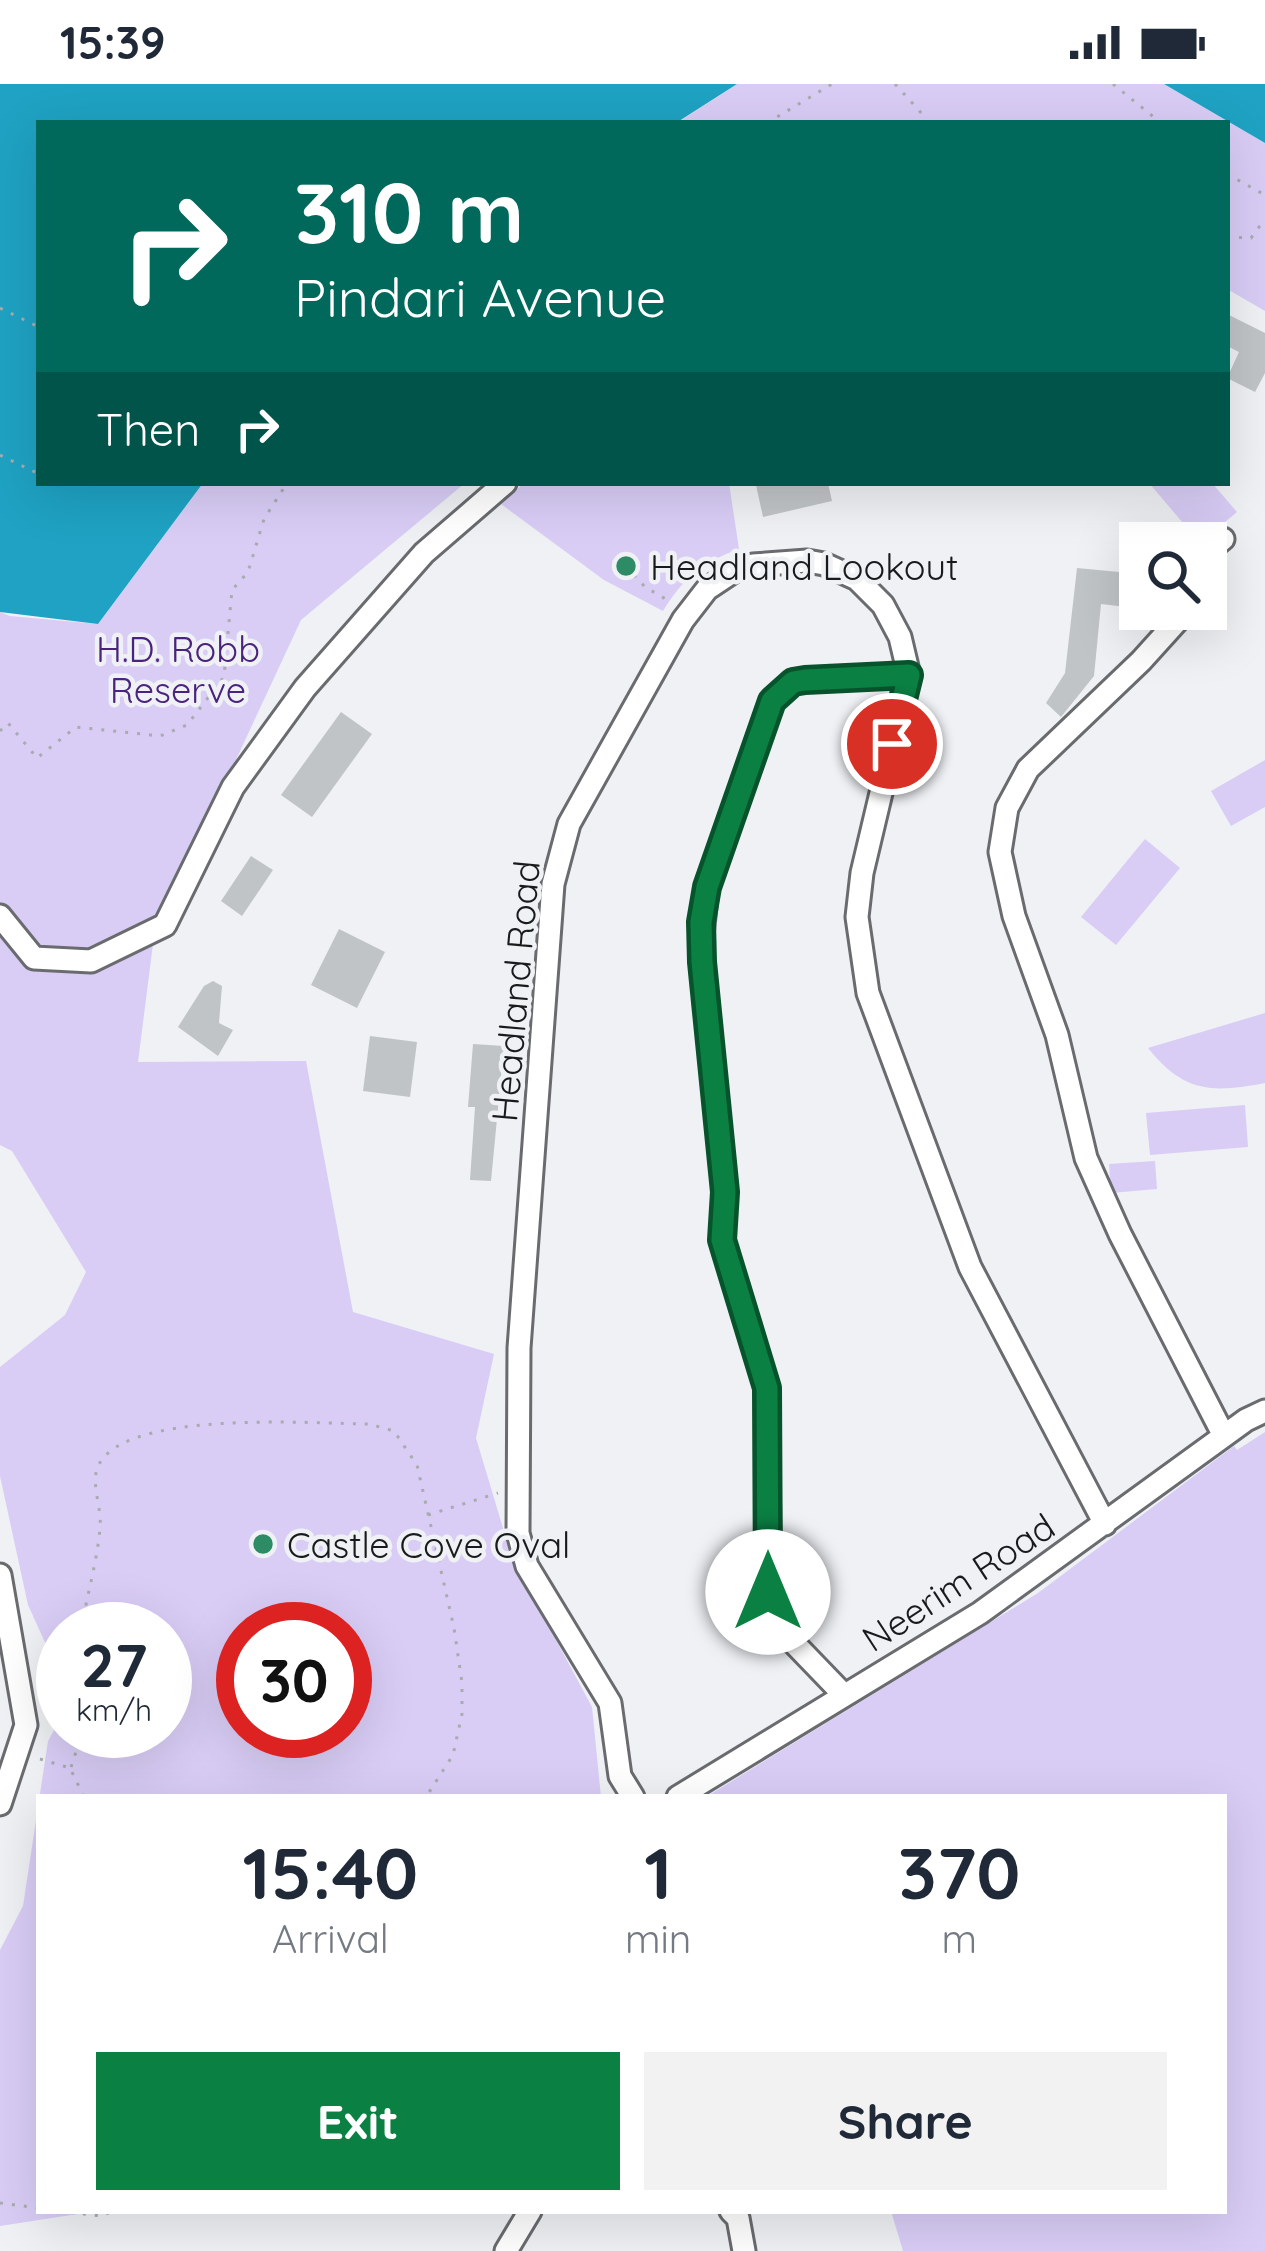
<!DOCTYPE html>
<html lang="en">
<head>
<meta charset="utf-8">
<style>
	:root { --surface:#fff; --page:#f2f2f3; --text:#1f2937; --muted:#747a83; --accent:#0b8043 }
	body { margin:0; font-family:Quicksand,sans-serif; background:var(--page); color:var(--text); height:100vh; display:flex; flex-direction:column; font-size:45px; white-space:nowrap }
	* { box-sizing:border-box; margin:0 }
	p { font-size:39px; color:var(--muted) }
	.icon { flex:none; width:66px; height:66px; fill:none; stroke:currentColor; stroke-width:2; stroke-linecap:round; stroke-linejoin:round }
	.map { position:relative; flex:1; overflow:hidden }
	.drawer { position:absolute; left:36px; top:1710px; width:1191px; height:420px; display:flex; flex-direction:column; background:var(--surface); border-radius:0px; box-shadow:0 12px 48px #0002 }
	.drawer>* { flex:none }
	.top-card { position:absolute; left:36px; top:36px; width:1194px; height:366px; border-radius:0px; box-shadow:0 12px 48px #0002; background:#00695c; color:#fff; overflow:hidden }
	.fabs { position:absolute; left:1119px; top:438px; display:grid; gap:24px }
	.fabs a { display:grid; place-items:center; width:108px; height:108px; border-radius:0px; background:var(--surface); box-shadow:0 12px 48px #0002; font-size:60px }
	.speed { position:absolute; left:36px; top:1518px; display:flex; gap:24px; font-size:60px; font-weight:700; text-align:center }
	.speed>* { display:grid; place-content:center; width:156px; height:156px; border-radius:50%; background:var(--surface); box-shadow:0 12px 48px #0002; line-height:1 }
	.speed small { font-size:30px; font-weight:400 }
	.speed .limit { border:18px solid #d22; background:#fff; color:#111 }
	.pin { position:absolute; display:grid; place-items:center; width:102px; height:102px; color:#fff; margin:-51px; border:6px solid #fff; border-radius:50%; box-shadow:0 3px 12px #0007 }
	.me { position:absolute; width:132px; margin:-66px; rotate:0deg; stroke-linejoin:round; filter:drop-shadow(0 0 9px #0008) }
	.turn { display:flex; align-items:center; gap:42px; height:252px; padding:0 60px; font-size:54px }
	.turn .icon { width:156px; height:156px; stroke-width:2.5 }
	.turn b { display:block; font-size:84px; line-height:102px }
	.then { display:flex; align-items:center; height:114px; padding:0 60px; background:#0003; gap:24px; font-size:45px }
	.eta { display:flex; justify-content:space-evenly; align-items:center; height:204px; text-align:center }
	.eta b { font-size:72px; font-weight:700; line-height:84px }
	.action { display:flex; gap:24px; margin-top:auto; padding:24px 60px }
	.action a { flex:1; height:138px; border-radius:0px; background:var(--accent); color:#fff; font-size:48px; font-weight:700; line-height:138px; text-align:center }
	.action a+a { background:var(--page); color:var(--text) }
	.status { display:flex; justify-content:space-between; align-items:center; height:84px; padding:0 60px; background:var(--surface); direction:ltr }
	.status svg { height:33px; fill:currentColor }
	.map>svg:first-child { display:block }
</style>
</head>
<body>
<div class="status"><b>15:39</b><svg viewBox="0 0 49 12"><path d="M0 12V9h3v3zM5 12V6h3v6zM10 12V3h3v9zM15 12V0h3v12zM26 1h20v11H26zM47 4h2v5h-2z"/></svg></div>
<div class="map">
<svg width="1265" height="2167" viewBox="0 0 1265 2167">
	<rect width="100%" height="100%" fill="#eff1f5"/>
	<!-- green -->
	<path fill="#d9cdf6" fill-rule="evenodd" d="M737,0h427l101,59v168l-38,-22v-166h-550z
		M203,399h262l-164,137 -147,316 -16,126 168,-1 47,251 141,42 -18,84 36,120 80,149 9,90h-562v414h58l-97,15v-276l23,-44 25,-165 15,-27v17h102v-102h-102v53l-35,-77 -28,-129v-109l65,-52 21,-43 -74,-121 -12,-6v-533l10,4 88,8zM243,1545h102v102h-102z
		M524,399h205l10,66c-36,13 -56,29 -76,62l-59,-31 -103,-76z
		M1149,399h63l25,29 -37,31z
		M1265,676v47l-34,19 -20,-35z
		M1145,755l35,29 -64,77 -35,-28z
		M1265,929v70c-53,10 -81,10 -117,-35z
		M1245,1021l3,42 -98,8 -4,-42z
		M1155,1077l2,28 -46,4 -2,-29z
		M1265,1348v819h-362l-12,-40h333v-414h-518l332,-204 196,-147 3,4z"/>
	<!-- water -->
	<path fill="#1fa2c3" d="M0,0h737l-61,39h-637v360h164l-105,141 -98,-12z
		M1164,0h101v59z"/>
	<!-- building -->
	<path fill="#c1c4c7" d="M1227,230l38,19v40l-10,19 -28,-14 12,-26 -12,-6z
		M767,399h61l4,18 -69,16 -7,-32z
		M1077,484l53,5 -4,34 -25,-3 -7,72 -33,41 -15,-14 19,-30z
		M341,628l31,22 -60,83 -31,-22z
		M251,772l22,14 -31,46 -21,-15z
		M339,845l46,23 -28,56 -46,-23z
		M213,897l9,5 -3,37 14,7 -15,26 -40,-29 26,-41z
		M370,952l47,6 -7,55 -47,-6z
		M473,960l31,2 -13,135 -21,-1 5,-73h-7z"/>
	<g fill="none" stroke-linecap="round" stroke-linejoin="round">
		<defs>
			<path id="street" d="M1206,494c5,-18 1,-28 17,-39
				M1188,525l-47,52 -113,108 -21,39 -7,44 14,64 43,119 29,123 34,76 104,202
				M0,832l34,42 57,3 74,-36 68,-138 72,-99 119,-135 81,-70
				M0,1491l26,150 -26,79
				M843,1610l-54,-56 -19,-30 -3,-220 -45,-148 3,-48 -24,-247 6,-58 65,-186 21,-19 12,-2 104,-5
				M633,1713l-13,-21 -10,-73 -83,-137 -9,-33 1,-185 34,-464 16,-60 114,-204 24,-31 27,-18 19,-6 54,-4 17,3 33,15 26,26 17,32 9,38 -47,198 -5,44 11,76 102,274 135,257
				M678,1713l302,-184 266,-193 19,-9
				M731,2127l7,7 6,33
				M506,2167l24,-40"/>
		</defs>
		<!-- street casing -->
		<use href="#street" stroke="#696b6e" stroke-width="27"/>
		<!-- path -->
		<path stroke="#a9abae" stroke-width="3" stroke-dasharray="3 9" stroke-linecap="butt" d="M895,0l29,32v7
			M1113,0l48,39
			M767,39l65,-39
			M1227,90l38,21
			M1227,153l24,1 14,-19
			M0,224l39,19
			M0,371l39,19
			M626,482l19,21 26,15
			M0,647l8,-8 29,35 39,-31 84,9 27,-11 37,-48 8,-87 16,-18 16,-53 23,-36
			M428,1431l70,-22
			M81,1545c6,-33 16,-67 19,-101 2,-18 -7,-38 -4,-55 13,-66 221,-49 273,-49l25,7 23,34 37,163 8,55v31l-9,41 -27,42
			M40,1675l30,9 14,29
			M71,1683l12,-36
			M0,2119l39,5
			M59,2127l42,5 12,-5"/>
		<!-- street -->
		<use href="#street" stroke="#fff" stroke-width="21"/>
	</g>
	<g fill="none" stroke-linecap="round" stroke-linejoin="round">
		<defs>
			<path id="route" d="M768,1508l-1,-204 -45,-148 3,-48 -23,-230 -1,-40 6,-35 65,-186 21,-19 12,-2 104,-5 -17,69"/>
		</defs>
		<!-- route casing -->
		<use href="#route" stroke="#07532c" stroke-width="30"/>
		<!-- route -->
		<use href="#route" stroke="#0b8043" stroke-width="21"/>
	</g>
	<!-- markers -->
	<g fill="#2d8c65" stroke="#eff1f5" stroke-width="4.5">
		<circle cx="626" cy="482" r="12"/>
		<circle cx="263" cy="1460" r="12"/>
	</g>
	<g text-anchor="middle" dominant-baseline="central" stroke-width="9" stroke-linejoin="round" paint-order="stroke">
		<!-- poi labels -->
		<g font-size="36" fill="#191a1b" stroke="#eff1f5" text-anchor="start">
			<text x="650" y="482">Headland Lookout</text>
			<text x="287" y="1460">Castle Cove Oval</text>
		</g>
		<!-- park labels -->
		<g font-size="36" fill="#49237d" stroke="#eff1f5">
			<text x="178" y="564">H.D. Robb<tspan x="178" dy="41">Reserve</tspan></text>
		</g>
		<!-- street labels -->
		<g font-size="36" fill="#191a1b" stroke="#eff1f5">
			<text transform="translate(515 907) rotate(-85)">Headland Road</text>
			<text transform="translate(958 1498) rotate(-33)">Neerim Road</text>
		</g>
	</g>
</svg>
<div class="fabs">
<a><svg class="icon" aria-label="search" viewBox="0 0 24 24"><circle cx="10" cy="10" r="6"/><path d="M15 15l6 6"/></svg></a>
</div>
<div class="speed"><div>27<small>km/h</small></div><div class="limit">30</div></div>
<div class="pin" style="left:892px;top:660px;background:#d93025"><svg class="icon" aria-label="arrive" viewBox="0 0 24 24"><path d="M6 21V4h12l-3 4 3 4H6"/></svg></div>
<svg class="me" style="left:768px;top:1508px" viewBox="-20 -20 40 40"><circle r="19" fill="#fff"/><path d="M0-13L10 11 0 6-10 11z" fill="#0b8043"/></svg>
<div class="top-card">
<div class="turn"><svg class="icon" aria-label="right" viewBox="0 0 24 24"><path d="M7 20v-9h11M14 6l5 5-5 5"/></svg><div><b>310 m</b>Pindari Avenue</div></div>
<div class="then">Then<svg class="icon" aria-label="right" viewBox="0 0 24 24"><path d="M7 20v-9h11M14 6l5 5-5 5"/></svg></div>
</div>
<section class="drawer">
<div class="eta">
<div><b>15:40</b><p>Arrival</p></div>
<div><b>1</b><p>min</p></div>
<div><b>370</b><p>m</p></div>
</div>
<div class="action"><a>Exit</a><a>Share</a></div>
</section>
</div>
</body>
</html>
